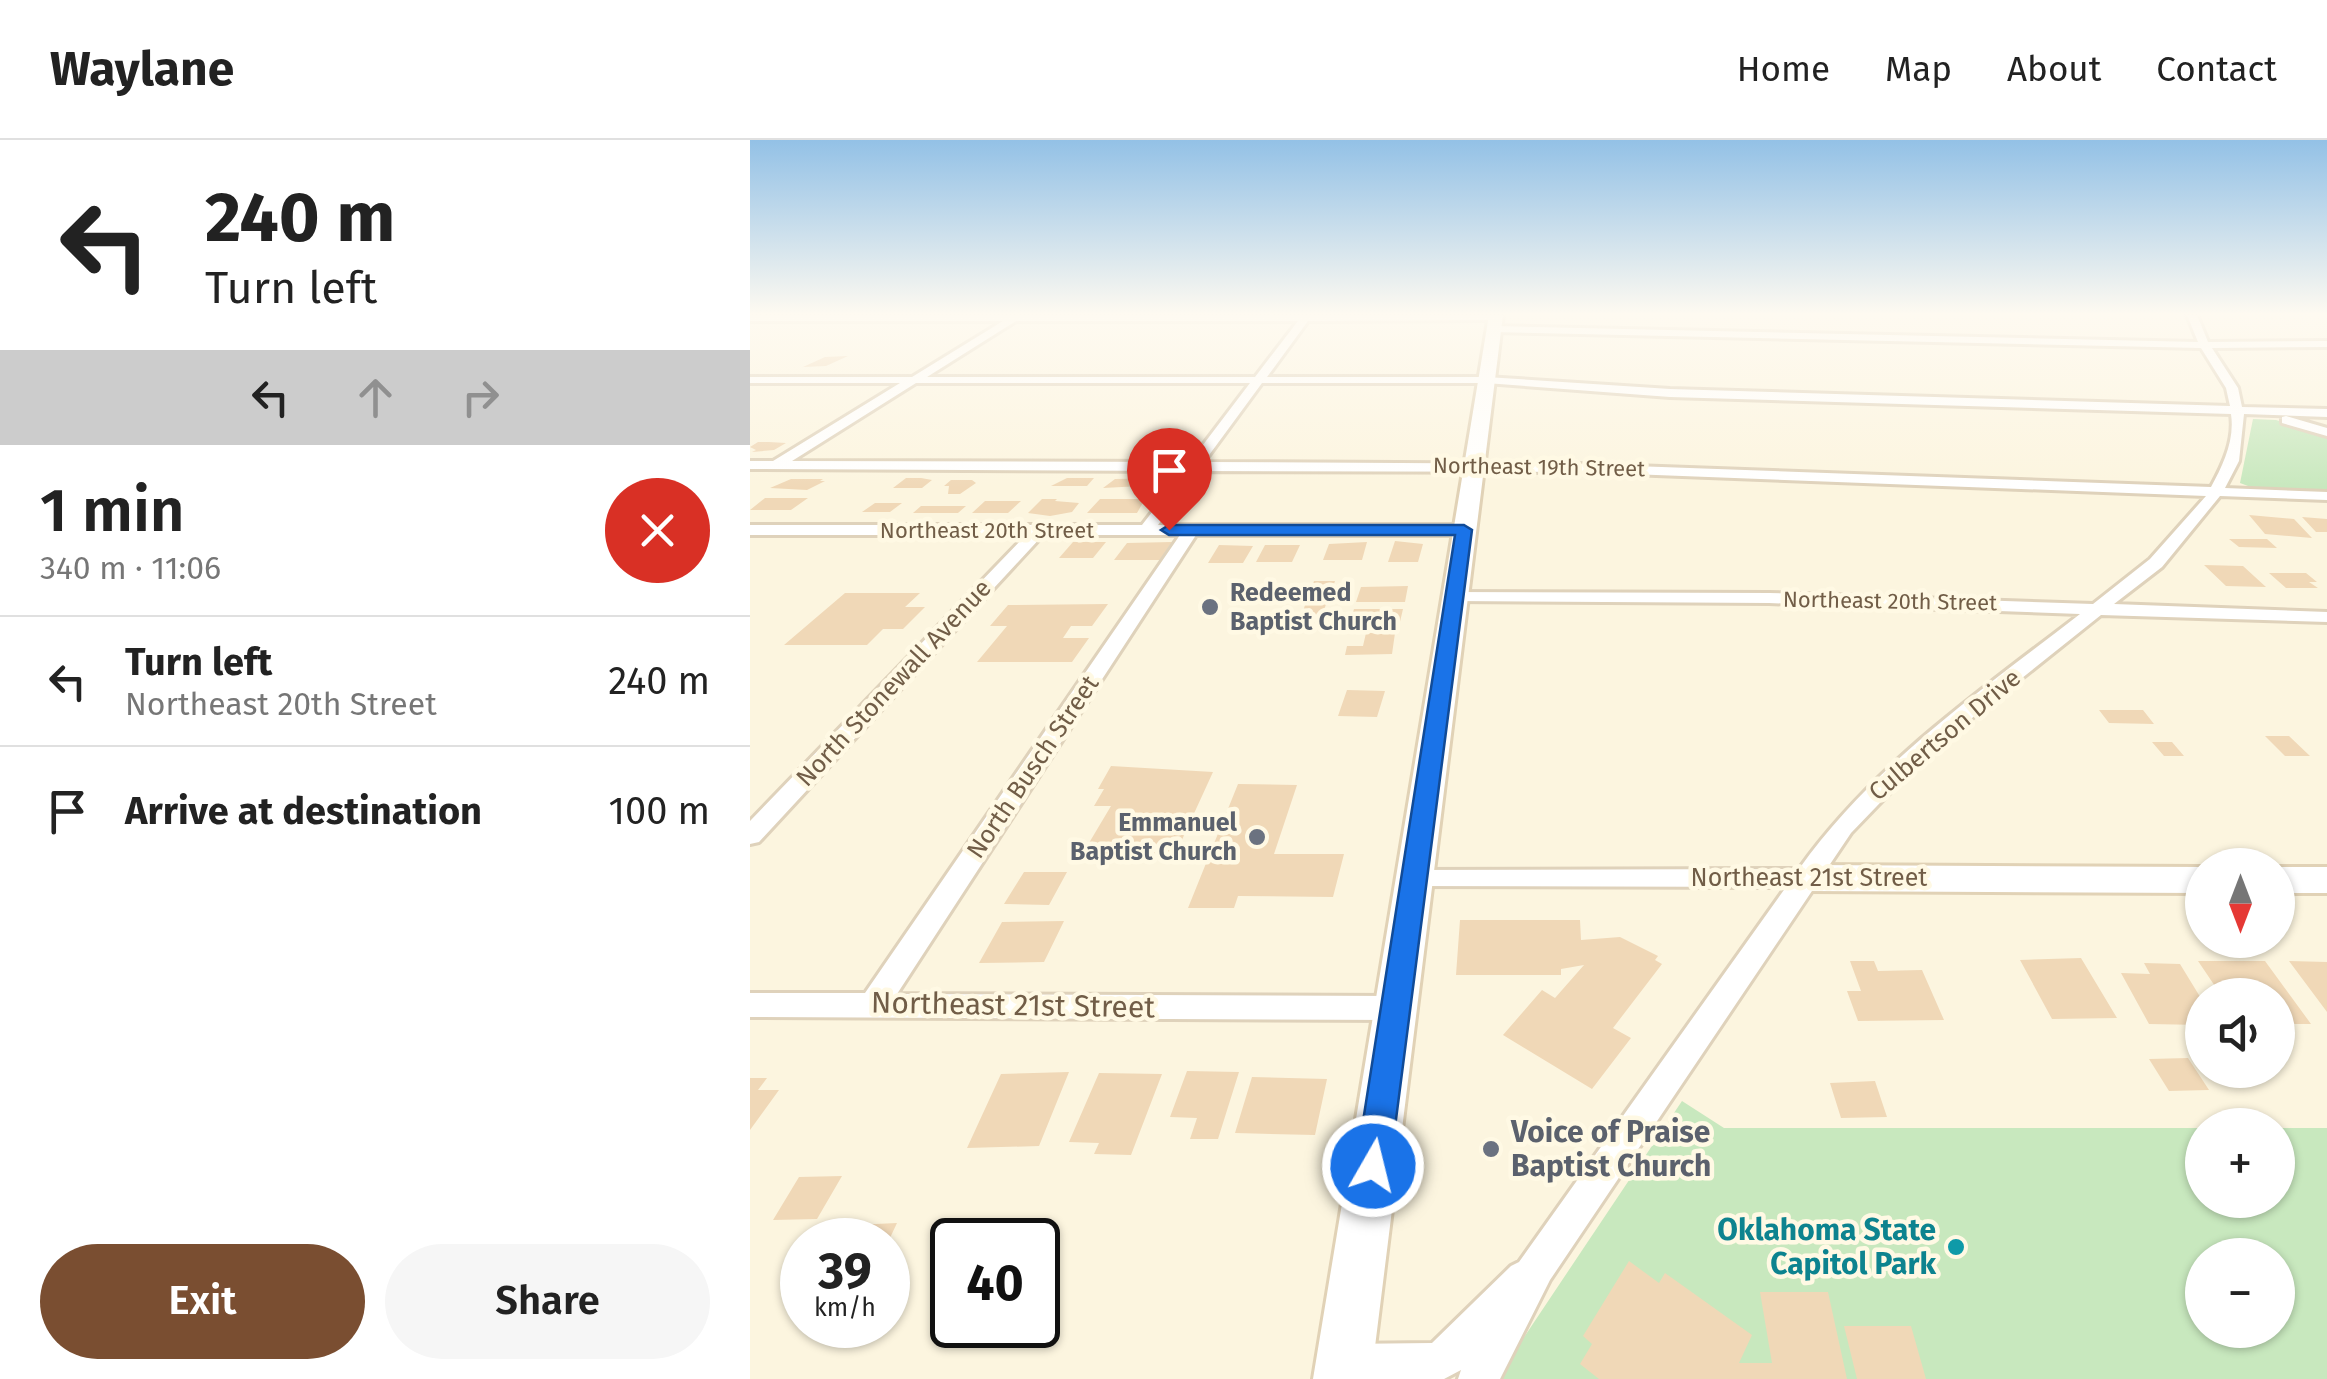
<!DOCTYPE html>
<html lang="en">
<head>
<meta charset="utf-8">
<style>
	:root { --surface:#fff; --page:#f6f6f6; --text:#222; --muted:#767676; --line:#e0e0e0; --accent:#7a4e31 }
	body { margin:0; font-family:"Fira Sans",sans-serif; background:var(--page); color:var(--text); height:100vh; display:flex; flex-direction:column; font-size:38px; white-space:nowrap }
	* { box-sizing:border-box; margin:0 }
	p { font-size:32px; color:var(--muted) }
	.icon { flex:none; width:55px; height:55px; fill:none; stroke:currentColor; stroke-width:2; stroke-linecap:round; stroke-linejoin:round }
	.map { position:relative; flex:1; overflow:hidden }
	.panel { display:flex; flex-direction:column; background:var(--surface); width:750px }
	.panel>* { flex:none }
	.banner { background:#fff; color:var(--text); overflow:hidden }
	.needle { width:65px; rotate:180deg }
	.buttons { position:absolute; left:1435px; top:708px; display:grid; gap:20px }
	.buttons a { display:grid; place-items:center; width:110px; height:110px; border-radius:50%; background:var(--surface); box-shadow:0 2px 8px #0004; font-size:50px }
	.speed { position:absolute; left:30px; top:1078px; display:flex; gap:20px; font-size:50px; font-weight:700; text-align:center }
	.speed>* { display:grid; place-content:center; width:130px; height:130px; border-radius:50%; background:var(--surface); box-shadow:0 2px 8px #0004; line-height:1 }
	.speed small { font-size:25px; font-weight:400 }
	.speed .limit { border:5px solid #111; border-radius:15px; background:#fff; color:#111 }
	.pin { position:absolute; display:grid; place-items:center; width:85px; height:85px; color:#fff; margin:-102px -42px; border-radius:50% 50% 50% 0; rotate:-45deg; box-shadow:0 0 10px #0007 }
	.pin .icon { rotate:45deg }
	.me { position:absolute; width:110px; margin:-55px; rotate:8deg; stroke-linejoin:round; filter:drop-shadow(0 0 8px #0008) }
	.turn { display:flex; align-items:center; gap:35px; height:210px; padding:0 40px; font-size:45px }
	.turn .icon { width:130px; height:130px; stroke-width:2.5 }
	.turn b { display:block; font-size:70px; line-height:85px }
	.lanes { display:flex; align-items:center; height:95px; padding:0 40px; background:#0003; justify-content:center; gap:50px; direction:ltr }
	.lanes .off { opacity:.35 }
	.round { display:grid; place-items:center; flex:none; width:105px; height:105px; border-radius:52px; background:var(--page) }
	.headline { display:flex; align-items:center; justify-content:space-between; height:170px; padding:0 40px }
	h1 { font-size:60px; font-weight:600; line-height:75px }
	.button { display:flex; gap:20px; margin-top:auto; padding:20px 40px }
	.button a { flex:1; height:115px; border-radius:60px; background:var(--accent); color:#fff; font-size:40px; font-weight:600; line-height:115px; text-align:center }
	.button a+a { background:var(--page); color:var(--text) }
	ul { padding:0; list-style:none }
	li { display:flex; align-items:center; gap:30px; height:130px; padding:0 40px; border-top:2px solid var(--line) }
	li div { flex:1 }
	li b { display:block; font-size:38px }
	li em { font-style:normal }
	header { display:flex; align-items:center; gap:60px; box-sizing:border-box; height:140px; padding:0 50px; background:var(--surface); border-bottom:2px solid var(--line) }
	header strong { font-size:48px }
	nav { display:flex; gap:55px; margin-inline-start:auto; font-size:35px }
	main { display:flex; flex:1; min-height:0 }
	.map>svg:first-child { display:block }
</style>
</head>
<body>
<header>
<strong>Waylane</strong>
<nav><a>Home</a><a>Map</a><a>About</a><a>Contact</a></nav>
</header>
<main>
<section class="panel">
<div class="banner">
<div class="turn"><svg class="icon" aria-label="left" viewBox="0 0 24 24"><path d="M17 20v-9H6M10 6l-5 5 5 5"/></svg><div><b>240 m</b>Turn left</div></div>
<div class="lanes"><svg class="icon" aria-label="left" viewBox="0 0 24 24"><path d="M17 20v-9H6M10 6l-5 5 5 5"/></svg><svg class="icon off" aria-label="ahead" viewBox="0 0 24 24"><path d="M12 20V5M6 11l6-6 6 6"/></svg><svg class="icon off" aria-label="right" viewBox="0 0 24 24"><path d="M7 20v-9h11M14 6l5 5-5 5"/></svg></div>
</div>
<div class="headline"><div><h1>1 min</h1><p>340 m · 11:06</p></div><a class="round" style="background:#d93025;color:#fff"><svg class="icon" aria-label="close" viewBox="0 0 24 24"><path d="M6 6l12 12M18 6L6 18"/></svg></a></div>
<ul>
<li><svg class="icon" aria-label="left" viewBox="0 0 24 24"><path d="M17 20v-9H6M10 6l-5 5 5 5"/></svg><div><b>Turn left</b><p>Northeast 20th Street</p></div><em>240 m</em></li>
<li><svg class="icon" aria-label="arrive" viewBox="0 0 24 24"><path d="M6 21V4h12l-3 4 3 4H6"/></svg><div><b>Arrive at destination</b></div><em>100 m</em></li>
</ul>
<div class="button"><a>Exit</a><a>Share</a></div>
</section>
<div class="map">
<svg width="1577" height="1239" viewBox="0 0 1577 1239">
	<rect width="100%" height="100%" fill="#fcf5df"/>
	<!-- green -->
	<path fill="#c8e8be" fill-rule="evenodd" d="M1503,279l23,1 51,16v56l-71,-3 -16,-6z
		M932,961l42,27h478v72h76v-72h49v251h-831zM1452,1115h76v75h-76z"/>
	<!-- building -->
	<path fill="#f0d8b7" d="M98,216l-22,10 -23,1 22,-10z
		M8,302h11l17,1 -12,7 -22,2 4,-2 -6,-3z
		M156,338h15l11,2 -10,8h-29z
		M317,338h27l-7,8h-36z
		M411,338l-10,14h-15l5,-6 -38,2 12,-9z
		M41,339h32l-3,2h5l-18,9 -37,-2z
		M201,340h21l4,3 -16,11h-12l1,-8h-5z
		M15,358h43l-17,12h-41z
		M292,359h15l-2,2 24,2 -7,9 -22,4 -22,-3z
		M350,359h45l-8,14h-50z
		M235,361h36l-13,12h-36z
		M125,363h27l-12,9h-28z
		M171,366h45l-8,7h-45z
		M1499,375l45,4 18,19 -47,-4z
		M1552,377l25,2v13h-11z
		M1479,399h38l10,9 -38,-1z
		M645,401l28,3 -5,18h-30z
		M323,402h33l-13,16h-34z
		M422,402l-12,18h-46l13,-17z
		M617,402l-5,18h-39l6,-16z
		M469,405l34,1 -10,17h-35z
		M515,405h35l-8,17h-36z
		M1454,425l39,1 23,21 -40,-1z
		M1519,433h37l11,9h-8l9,6h-32z
		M564,441h21l-5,15h-21z
		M658,446l-3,16h-49l5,-15z
		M95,453h75l-15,14h20l-22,22h-20l-16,16h-83z
		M358,464l-16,22h-21l-8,12h26l-17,24h-95l30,-36h-17l18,-21z
		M576,464l-5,16 -21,1 5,-16z
		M604,469h49l-4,17 -50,-1z
		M616,493h29l-3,21 -47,1 2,-9h16z
		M597,550l38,1 -8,26 -39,-1z
		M1349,570h44l11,14 -45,-1z
		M1515,596h24l21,20h-25z
		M1402,602h20l12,14h-20z
		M361,626l102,6 -38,83 -92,-2 28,-47h-17l10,-17h-6z
		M488,644l59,1 -23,69h70l-11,43 -95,-1 -4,12h-46z
		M274,732h43l-18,33 -45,-1z
		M710,780h120l1,20 39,-3 38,19 -3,4 7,4 -49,64 18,10 -39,51 -89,-54 39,-45 13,8 29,-33 -23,4v6h-105z
		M314,781l-20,41 -65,1 23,-41z
		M1331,818l36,60 -65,1 -32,-59z
		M1100,821h24l4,10 44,-1 22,50 -86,1 -11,-30h14z
		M1448,821h67l46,63h-33v-29h-57z
		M1539,821l38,1v50z
		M1394,823l36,1 22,36v25l-53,-1 -28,-51 29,1z
		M1438,918l21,32 -40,1 -20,-32z
		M437,931l52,1 -21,67h-28l7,-21 -27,-1z
		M319,932l-30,74 -72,2 34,-74z
		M349,933l63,1 -31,81 -37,-1 5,-11 -30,-1z
		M502,937l75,2 -12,56 -80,-2z
		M0,938h17l-9,12h21l-29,40z
		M1125,941l12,36 -46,1 -11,-35z
		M92,1036l-25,43 -44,1 26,-43z
		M147,1083l-8,17h-42l7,-15z
		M879,1121l30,22 6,-10 87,62 -13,28h33l-12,-71h68l19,87h-248l-19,-15 12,-20 -9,-8z
		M1094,1186h67l15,53h-69z"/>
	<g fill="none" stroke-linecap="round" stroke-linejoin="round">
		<defs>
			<path id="street" d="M0,175h745l3,5 -190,1 -41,56h219l184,12 560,17 -4,-18 -25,-40 -707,-16 -5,-3 5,-3 704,16 -11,-27h10l11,27 119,-1v6l-115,1 26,40 4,19 85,2v8l-83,-3 -5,47 -14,27 102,4v8l-107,-4 -58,71 -48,37 213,8v10l-226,-7 -174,139 -76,79 -301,447 -50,99h-42l3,-9 -17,9h-111l-8,-15 6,-14 14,-6 87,-1 79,-77 8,-4 267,-375 -370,-1 -9,-2 -4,-7 4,-7 392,-1c75,-105 180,-177 281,-255l-311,-11 -315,-2 -6,-1v-8l321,1 324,11 57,-45 56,-63 -628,-24 -380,-1 -40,54h306l8,5 -8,5h-268l-299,459 499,2 11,3 4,9 -4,9 -11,3 -646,-3v-24h115l315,-458h-137l-284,307 -9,2v-23l276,-286h-276v-10h392l42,-54 -434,-2v-8h23l127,-78h-150v-6h162l91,-56h-253zM266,181h282l-43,56h-328zM166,243h334l-60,79 -398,-1zM512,243h224l184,14 561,17c4,26 -8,51 -20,73l-633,-23 -374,-2z
				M1536,276l41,12v8l-45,-13v-6z"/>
			<path id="secondary" d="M0,175h8l-8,4z
				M739,175h14l-132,1064h-58z
				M1059,725l393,2v26l-393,-2 -13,-4 -6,-9 6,-9z
				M1528,727h49v26h-49z"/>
		</defs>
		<!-- street casing -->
		<use href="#street" stroke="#dfd2bb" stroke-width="6"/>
		<!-- secondary casing -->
		<use href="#secondary" stroke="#e1d2b6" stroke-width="6"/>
		<!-- street -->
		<use href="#street" fill="#fff" fill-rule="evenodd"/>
		<!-- secondary -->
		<use href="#secondary" fill="#fff" fill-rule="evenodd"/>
	</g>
	<!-- sky -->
	<linearGradient id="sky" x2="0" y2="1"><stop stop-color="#93c1e6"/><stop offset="0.5" stop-color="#fefaf1"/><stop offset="1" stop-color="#fefaf1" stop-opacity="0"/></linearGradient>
	<rect width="1577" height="348" fill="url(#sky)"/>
	<!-- route -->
	<path fill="#1a73e8" stroke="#114b97" stroke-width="2.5" d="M714,385l8,5 -82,636 -5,12 -12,5 -12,-5 -5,-12 99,-631h-286l-8,-5 8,-5z"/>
	<!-- markers -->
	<g fill="#6b7280" stroke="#fff9e4" stroke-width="4">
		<circle cx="460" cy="467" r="10"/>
		<circle cx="507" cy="697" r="10"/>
		<circle cx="741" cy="1009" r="10"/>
	</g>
	<circle fill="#0f9aa8" stroke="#fff9e4" stroke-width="4" cx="1206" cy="1107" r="10"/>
	<g text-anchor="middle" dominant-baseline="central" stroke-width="9" stroke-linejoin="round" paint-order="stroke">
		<!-- far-street labels -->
		<g font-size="22" fill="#715d47" stroke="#fff9e4">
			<text transform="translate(789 327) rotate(1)">Northeast 19th Street</text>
			<text x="237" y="390">Northeast 20th Street</text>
			<text transform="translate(1140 461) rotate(1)">Northeast 20th Street</text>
		</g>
		<!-- worship labels -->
		<g font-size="25" font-weight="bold" fill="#5b616d" stroke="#fff9e4" text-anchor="start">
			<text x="480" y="453">Redeemed<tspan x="480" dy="29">Baptist Church</tspan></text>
			<text x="487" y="683" text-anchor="end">Emmanuel<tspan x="487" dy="29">Baptist Church</tspan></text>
		</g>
		<!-- street labels -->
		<g font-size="25" fill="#715d47" stroke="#fff9e4">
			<text transform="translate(144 543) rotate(-47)">North Stonewall Avenue</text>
			<text transform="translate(1195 595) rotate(-40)">Culbertson Drive</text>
			<text transform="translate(283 627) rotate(-56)">North Busch Street</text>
			<text x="1059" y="738">Northeast 21st Street</text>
		</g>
		<!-- near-street labels -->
		<g font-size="30" fill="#715d47" stroke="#fff9e4">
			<text transform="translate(263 865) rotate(1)">Northeast 21st Street</text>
		</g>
		<!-- near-worship labels -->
		<g font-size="30" font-weight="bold" fill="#5b616d" stroke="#fff9e4" text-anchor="start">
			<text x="761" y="992">Voice of Praise<tspan x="761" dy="34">Baptist Church</tspan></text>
		</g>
		<!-- near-culture labels -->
		<g font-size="30" font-weight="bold" fill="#0d838f" stroke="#fff9e4" text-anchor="end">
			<text x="1186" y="1090">Oklahoma State<tspan x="1186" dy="34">Capitol Park</tspan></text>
		</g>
	</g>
</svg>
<div class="buttons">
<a><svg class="needle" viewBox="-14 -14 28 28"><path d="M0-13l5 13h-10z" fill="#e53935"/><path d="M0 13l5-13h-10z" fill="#767676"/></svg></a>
<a><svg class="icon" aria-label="sound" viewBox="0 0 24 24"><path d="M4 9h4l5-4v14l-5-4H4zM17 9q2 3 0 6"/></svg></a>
<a>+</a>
<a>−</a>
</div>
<div class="speed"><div>39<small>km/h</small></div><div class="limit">40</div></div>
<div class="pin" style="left:419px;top:390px;background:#d93025"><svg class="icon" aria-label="arrive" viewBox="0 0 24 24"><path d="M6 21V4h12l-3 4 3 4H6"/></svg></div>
<svg class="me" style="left:623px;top:1026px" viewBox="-20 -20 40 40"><circle r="17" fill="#1a73e8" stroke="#fff" stroke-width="3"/><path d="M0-11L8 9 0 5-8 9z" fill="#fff"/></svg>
</div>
</main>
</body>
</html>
